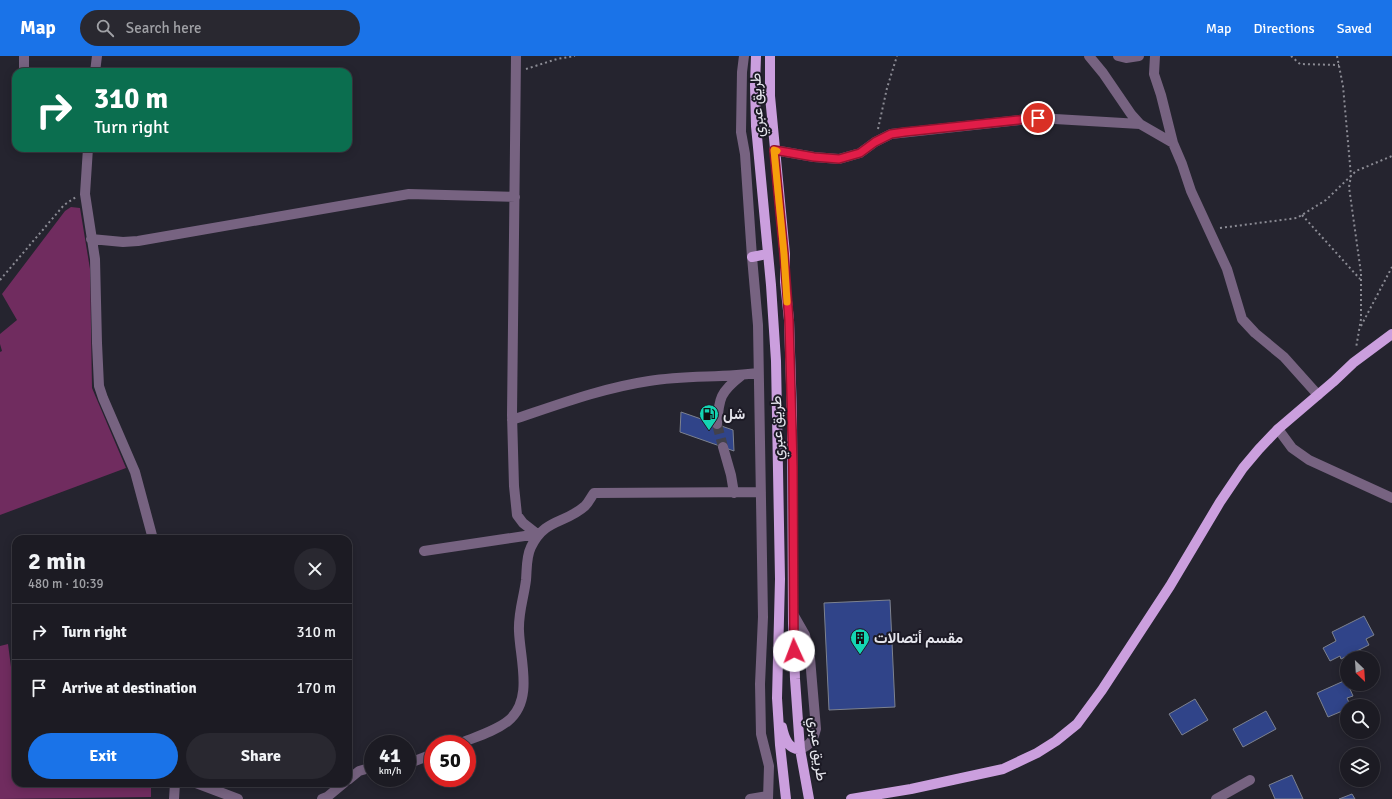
<!DOCTYPE html>
<html lang="en">
<head>
<meta charset="utf-8">
<style>
	:root { --surface:#1c1b23; --page:#292830; --text:#f1f3f6; --muted:#a0a1a6; --line:#3a3941; --accent:#1a73e8 }
	body { margin:0; font-family:Signika,Vazirmatn,sans-serif; background:var(--page); color:var(--text); height:100vh; display:flex; flex-direction:column; font-size:15px; white-space:nowrap }
	* { box-sizing:border-box; margin:0 }
	p { font-size:13px; color:var(--muted) }
	.icon { flex:none; width:22px; height:22px; fill:none; stroke:currentColor; stroke-width:2; stroke-linecap:round; stroke-linejoin:round }
	.map { position:relative; flex:1; overflow:hidden }
	.side { position:absolute; left:12px; top:479px; width:340px; height:252px; display:flex; flex-direction:column; background:var(--surface); border-radius:12px; box-shadow:0 2px 10px #0003,0 0 0 1px var(--line) }
	.side>* { flex:none }
	.guide { position:absolute; left:12px; top:12px; width:340px; height:84px; border-radius:12px; box-shadow:0 2px 10px #0003,0 0 0 1px var(--line); background:#0b6e4f; color:#fff; overflow:hidden }
	.needle { width:26px; rotate:155deg }
	.controls { position:absolute; left:1340px; top:595px; display:grid; gap:8px }
	.controls a { display:grid; place-items:center; width:40px; height:40px; border-radius:50%; background:var(--surface); box-shadow:0 2px 10px #0003,0 0 0 1px var(--line); font-size:20px }
	.speed { position:absolute; left:364px; top:679px; display:flex; gap:8px; font-size:20px; font-weight:700; text-align:center }
	.speed>* { display:grid; place-content:center; width:52px; height:52px; border-radius:50%; background:var(--surface); box-shadow:0 2px 10px #0003,0 0 0 1px var(--line); line-height:1 }
	.speed small { font-size:10px; font-weight:400 }
	.speed .limit { border:6px solid #d22; background:#fff; color:#111 }
	.pin { position:absolute; display:grid; place-items:center; width:34px; height:34px; color:#fff; margin:-17px; border:2px solid #fff; border-radius:50%; box-shadow:0 1px 4px #0007 }
	.me { position:absolute; width:44px; margin:-22px; rotate:358deg; stroke-linejoin:round; filter:drop-shadow(0 0 3px #0008) }
	.turn { display:flex; align-items:center; gap:14px; height:84px; padding:0 16px; font-size:18px }
	.turn .icon { width:52px; height:52px; stroke-width:2.5 }
	.turn b { display:block; font-size:28px; line-height:34px }
	.round { display:grid; place-items:center; flex:none; width:42px; height:42px; border-radius:21px; background:var(--page) }
	.overview { display:flex; align-items:center; justify-content:space-between; height:68px; padding:0 16px }
	h1 { font-size:24px; font-weight:700; line-height:30px }
	.button { display:flex; gap:8px; margin-top:auto; padding:8px 16px }
	.button a { flex:1; height:46px; border-radius:24px; background:var(--accent); color:#fff; font-size:16px; font-weight:700; line-height:46px; text-align:center }
	.button a+a { background:var(--page); color:var(--text) }
	ul { padding:0; list-style:none }
	li { display:flex; align-items:center; gap:12px; height:56px; padding:0 16px; border-top:1px solid var(--line) }
	li div { flex:1 }
	li b { display:block; font-size:15px }
	li em { font-style:normal }
	header { display:flex; align-items:center; gap:24px; box-sizing:border-box; height:56px; padding:0 20px; background:var(--accent); color:#fff }
	header strong { font-size:19px }
	nav { display:flex; gap:22px; margin-inline-start:auto; font-size:14px }
	.search { width:280px; height:36px; background:var(--page); display:flex; align-items:center; gap:10px; box-sizing:border-box; padding:0 14px; border-radius:22px; color:var(--muted); font-size:15px }
	.map>svg:first-child { display:block }
</style>
</head>
<body>
<header>
<strong>Map</strong>
<div class="search"><svg class="icon" aria-label="search" viewBox="0 0 24 24"><circle cx="10" cy="10" r="6"/><path d="M15 15l6 6"/></svg>Search here</div>
<nav><a>Map</a><a>Directions</a><a>Saved</a></nav>
</header>
<div class="map">
<svg width="1392" height="743" viewBox="0 0 1392 743">
	<rect width="100%" height="100%" fill="#25242f"/>
	<!-- forest -->
	<path fill="#702c5f" d="M71,151l9,1 10,61 2,119 34,80 -126,47v-163l2,-1 -2,-7v-10l17,-14 -15,-26 63,-83z
		M8,588l3,23 5,-1v117h135v14l-151,2v-153z"/>
	<!-- building -->
	<path fill="#304489" stroke="#7d828f" d="M681,356l52,18 1,21 -54,-19z
		M890,544l5,107 -66,3 -5,-107z
		M1364,560l10,19 -8,4 3,6 -28,14 -1,-3 -10,5 -7,-13 13,-7 -4,-9z
		M1346,624l7,16 -6,2 3,7 -4,1 1,3 -19,8 -11,-24z
		M1195,643l13,21 -26,15 -13,-21z
		M1266,655l10,18 -33,18 -10,-18z
		M1292,719l11,24h-28l-6,-14z
		M1352,738l3,5h-16z"/>
	<g fill="none" stroke-linecap="round" stroke-linejoin="round">
		<!-- minor-tunnel -->
		<path stroke="#42414b" stroke-width="10" stroke-dasharray="10 5" stroke-linecap="butt" d="M717,368l6,23"/>
		<!-- path -->
		<path stroke="#8b8b94" stroke-width="2" stroke-dasharray="2 3" stroke-linecap="butt" d="M1291,0l9,8 39,1
			M1337,0l6,30 8,90 -2,11 12,86v46l-5,29
			M526,13l31,-10 18,-3
			M878,73l9,-41 10,-32
			M1302,159l58,64
			M1220,172l77,-10 29,-18 30,-29 36,-15
			M0,224l64,-75 12,-8
			M1361,270l31,-59"/>
		<!-- minor -->
		<path stroke="#776381" stroke-width="10" d="M516,0l-4,359 2,71 3,29 6,8 14,11
			M744,0l-2,16 -1,60 4,22 7,103 6,68 5,292 -3,67 1,50 8,32 -1,33
			M1089,0l14,17 28,41 9,10 33,19
			M1118,0l8,2 13,-2
			M1155,0l-1,18 7,21 12,48 9,21 9,27 36,78 15,50 13,14 29,24 34,38
			M24,16v-16
			M95,16l2,-16
			M88,92l-3,46 10,65 2,84 2,43 4,12 32,74 18,67
			M774,94l40,7 25,2 21,-6 15,-11 16,-8 147,-16 102,6
			M91,183l32,3 15,-1 271,-47 106,3
			M512,364c45,-15 90,-32 137,-39 36,-6 73,-3 109,-8
			M717,368c2,-26 3,-32 25,-49
			M1278,373l14,19 17,12 83,38
			M723,391l8,28 3,18
			M424,495l114,-17
			M793,558l12,21 5,23 6,71c-3,11 -5,16 -16,20
			M458,688c17,-7 36,-12 50,-23 26,-21 12,-61 11,-90 -1,-18 5,-34 7,-51 1,-11 0,-23 5,-33 14,-29 34,-23 54,-41 4,-4 6,-9 9,-13l167,-1
			M407,708l26,-10
			M348,724l11,-9 14,-4
			M196,727l42,16
			M174,743l1,-16
			M322,743l5,-2 17,-14
			M750,743l17,-3
			M1216,743l34,-19"/>
		<!-- major -->
		<path stroke="#cb9fde" stroke-width="10" d="M756,0l-1,29 1,41 15,159 5,76 4,218 -3,119 3,47 6,54
			M770,0v40l15,158v28l4,38 3,96 1,207 2,56 5,70 9,50
			M752,201l15,-3
			M782,671c2,10 6,23 18,22
			M851,743l60,-10 92,-20 34,-16 19,-12 21,-17 25,-34 68,-104 50,-84 23,-34 16,-19 19,-20 55,-47 20,-19 39,-29"/>
	</g>
	<g fill="none" stroke-linecap="round" stroke-linejoin="round">
		<defs>
			<path id="route" d="M794,595l-1,-184 -4,-147 -5,-66 -10,-104 40,7 25,2 21,-6 15,-11 16,-8 14,-2 133,-14"/>
		</defs>
		<!-- route casing -->
		<use href="#route" stroke="#92132f" stroke-width="10"/>
		<!-- route -->
		<use href="#route" stroke="#e11d48" stroke-width="7"/>
		<!-- slow -->
		<path stroke="#f59e0b" stroke-width="7" d="M777,95l-3,-1 10,104 3,48"/>
	</g>
	<!-- icons -->
	<defs>
		<symbol id="fuel-pin" viewBox="-11 -11 22 30"><path d="M0 17L-7.5 6A9.5 9.5 0 1 1 7.5 6Z" fill="#14d5b3" stroke="#1c1a25"/><path d="M-5.5-6h7V0h2V4h1.3V-2.5L3-4.5l.8-.8L6-3V5H2.5V1h-1V6h-7ZM-4.2-4.7v3.2H.2V-4.7Z" fill="#111"/></symbol>
		<symbol id="building-pin" viewBox="-11 -11 22 30"><path d="M0 17L-7.5 6A9.5 9.5 0 1 1 7.5 6Z" fill="#14d5b3" stroke="#1c1a25"/><path d="M-4-6H4V6H1V3H-1V6H-4ZM-2.5-4.3h1.7v1.8h-1.7ZM.8-4.3h1.7v1.8H.8ZM-2.5-1h1.7V.8h-1.7ZM.8-1h1.7V.8H.8Z" fill="#111"/></symbol>
	</defs>
	<g fill-rule="evenodd">
		<use href="#fuel-pin" x="698" y="347" width="22" height="30"/>
		<use href="#building-pin" x="849" y="571" width="22" height="30"/>
	</g>
	<g text-anchor="middle" dominant-baseline="central" stroke-width="4" stroke-linejoin="round" paint-order="stroke">
		<!-- street labels -->
		<g font-size="15" fill="#e5e5ec" stroke="#1c1a25">
			<text transform="translate(757 49) rotate(-93)">طريق عبري</text>
			<text transform="translate(777 372) rotate(-92)">طريق عبري</text>
			<text transform="translate(818 693) rotate(83)">طريق عبري</text>
		</g>
		<!-- poi labels -->
		<g font-size="15" font-weight="bold" fill="#e5e5ec" stroke="#1c1a25" text-anchor="start">
			<text x="723" y="358">شل</text>
			<text x="874" y="582">مقسم أتصالات</text>
		</g>
	</g>
</svg>
<div class="controls">
<a><svg class="needle" viewBox="-14 -14 28 28"><path d="M0-13l5 13h-10z" fill="#e53935"/><path d="M0 13l5-13h-10z" fill="#a0a1a6"/></svg></a>
<a><svg class="icon" aria-label="search" viewBox="0 0 24 24"><circle cx="10" cy="10" r="6"/><path d="M15 15l6 6"/></svg></a>
<a><svg class="icon" aria-label="layers" viewBox="0 0 24 24"><path d="M12 4l9 5-9 5-9-5zM3 14l9 5 9-5"/></svg></a>
</div>
<div class="speed"><div>41<small>km/h</small></div><div class="limit">50</div></div>
<div class="pin" style="left:1038px;top:62px;background:#d93025"><svg class="icon" aria-label="arrive" viewBox="0 0 24 24"><path d="M6 21V4h12l-3 4 3 4H6"/></svg></div>
<svg class="me" style="left:794px;top:595px" viewBox="-20 -20 40 40"><circle r="19" fill="#fff"/><path d="M0-13L10 11 0 6-10 11z" fill="#e11d48"/></svg>
<div class="guide">
<div class="turn"><svg class="icon" aria-label="right" viewBox="0 0 24 24"><path d="M7 20v-9h11M14 6l5 5-5 5"/></svg><div><b>310 m</b>Turn right</div></div>
</div>
<section class="side">
<div class="overview"><div><h1>2 min</h1><p>480 m · 10:39</p></div><a class="round"><svg class="icon" aria-label="close" viewBox="0 0 24 24"><path d="M6 6l12 12M18 6L6 18"/></svg></a></div>
<ul>
<li><svg class="icon" aria-label="right" viewBox="0 0 24 24"><path d="M7 20v-9h11M14 6l5 5-5 5"/></svg><div><b>Turn right</b></div><em>310 m</em></li>
<li><svg class="icon" aria-label="arrive" viewBox="0 0 24 24"><path d="M6 21V4h12l-3 4 3 4H6"/></svg><div><b>Arrive at destination</b></div><em>170 m</em></li>
</ul>
<div class="button"><a>Exit</a><a>Share</a></div>
</section>
</div>
</body>
</html>
